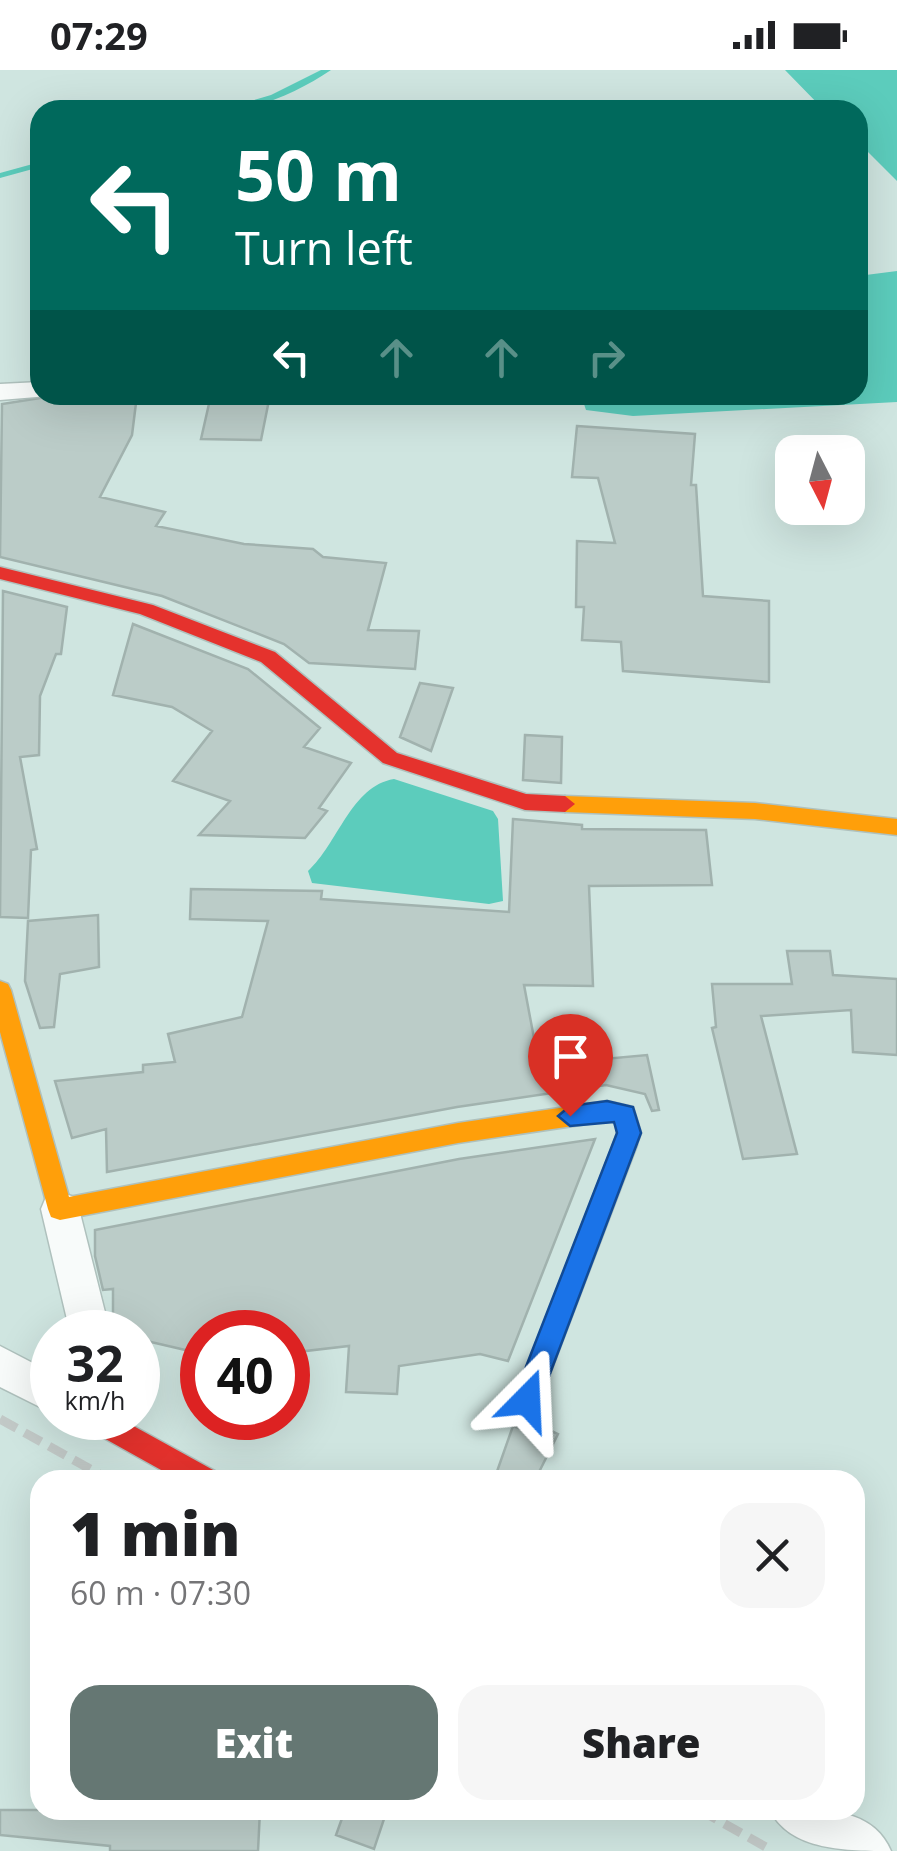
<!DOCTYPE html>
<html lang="en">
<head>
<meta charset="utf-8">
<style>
	:root { --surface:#fff; --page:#f6f6f6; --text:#202124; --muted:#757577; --accent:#657773 }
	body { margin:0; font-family:"Open Sans",sans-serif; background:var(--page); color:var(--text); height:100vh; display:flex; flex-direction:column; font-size:38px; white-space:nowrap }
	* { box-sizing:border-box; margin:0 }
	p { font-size:32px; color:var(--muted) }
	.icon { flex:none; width:55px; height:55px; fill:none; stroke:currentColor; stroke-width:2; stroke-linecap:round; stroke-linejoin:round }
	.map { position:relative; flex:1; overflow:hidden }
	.panel { position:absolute; left:30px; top:1400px; width:835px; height:350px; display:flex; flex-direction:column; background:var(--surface); border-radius:30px; box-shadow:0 10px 40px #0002 }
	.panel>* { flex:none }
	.hud { position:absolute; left:30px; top:30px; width:838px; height:305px; border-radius:30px; box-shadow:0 10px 40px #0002; background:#00695c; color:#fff; overflow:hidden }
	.needle { width:65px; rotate:174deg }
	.controls { position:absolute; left:775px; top:365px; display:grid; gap:20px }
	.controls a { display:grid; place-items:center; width:90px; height:90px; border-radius:20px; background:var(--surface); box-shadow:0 10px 40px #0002; font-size:50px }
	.speed { position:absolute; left:30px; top:1240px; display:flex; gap:20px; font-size:50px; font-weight:700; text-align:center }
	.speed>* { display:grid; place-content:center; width:130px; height:130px; border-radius:50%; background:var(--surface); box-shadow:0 10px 40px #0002; line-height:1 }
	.speed small { font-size:25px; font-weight:400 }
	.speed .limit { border:15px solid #d22; background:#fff; color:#111 }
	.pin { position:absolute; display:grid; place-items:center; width:85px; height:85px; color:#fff; margin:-102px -42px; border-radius:50% 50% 50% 0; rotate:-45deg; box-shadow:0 0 10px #0007 }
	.pin .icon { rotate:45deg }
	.me { position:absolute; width:110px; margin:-55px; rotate:21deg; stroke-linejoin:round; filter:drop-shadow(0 0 8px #0008) }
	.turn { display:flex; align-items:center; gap:35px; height:210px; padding:0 40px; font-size:45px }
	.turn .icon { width:130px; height:130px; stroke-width:2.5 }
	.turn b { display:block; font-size:70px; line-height:85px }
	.lanes { display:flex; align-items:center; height:95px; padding:0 40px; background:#0003; justify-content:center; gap:50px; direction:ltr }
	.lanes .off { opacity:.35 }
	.round { display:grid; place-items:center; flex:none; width:105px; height:105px; border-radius:30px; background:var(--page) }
	.headline { display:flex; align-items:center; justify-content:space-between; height:170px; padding:0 40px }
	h1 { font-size:60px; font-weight:800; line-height:75px }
	.button { display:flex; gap:20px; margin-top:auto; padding:20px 40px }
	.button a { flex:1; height:115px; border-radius:30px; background:var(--accent); color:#fff; font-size:40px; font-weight:800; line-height:115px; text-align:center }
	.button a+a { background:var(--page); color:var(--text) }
	.status { display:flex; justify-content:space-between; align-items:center; height:70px; padding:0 50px; background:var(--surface); direction:ltr }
	.status svg { height:28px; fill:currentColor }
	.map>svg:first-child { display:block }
</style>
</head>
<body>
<div class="status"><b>07:29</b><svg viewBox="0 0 49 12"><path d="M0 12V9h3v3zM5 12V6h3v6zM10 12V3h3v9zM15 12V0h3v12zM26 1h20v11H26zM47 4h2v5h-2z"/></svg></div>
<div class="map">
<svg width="897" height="1781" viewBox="0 0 897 1781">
	<rect width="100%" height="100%" fill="#cfe5e0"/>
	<!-- water -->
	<path fill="#5cccbc" d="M785,0h112v111l-39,-39v-32h-34z
		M897,201v131l-264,14 -47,-6 -5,-15h277v-119z
		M394,709l99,32 5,8 5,82 -14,3 -177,-21 -4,-12c30,-27 43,-85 86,-92z"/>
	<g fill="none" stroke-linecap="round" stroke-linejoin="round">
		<!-- stream -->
		<path fill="#5cccbc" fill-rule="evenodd" d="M321,0h10c-31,21 -72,40 -110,40l50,-15z
			M40,92v5l-40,11v-5z"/>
	</g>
	<!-- building -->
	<path fill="#bbccc8" stroke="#a1b2ae" stroke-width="2.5" d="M137,325l-5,40 -32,62 65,15 -9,14 88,18 69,5 10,8 63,6 -18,67 51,1 -4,38 -106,-6 -25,-19 -122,-48 -162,-39 2,-153 51,-8z
		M211,325h59l-9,45 -60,-1z
		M577,356l118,8 -4,51h5l7,111 66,5v81l-146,-11 -2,-29 -39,-2 2,-33h-8l1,-66 38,2 -17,-65 -26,-1z
		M3,521l64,16 -6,47h-5l-16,42 -1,59 -19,2 17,92 -6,1 -3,68 -28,-1z
		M133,554l115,45 72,59 -16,19 47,16 -32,45 8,3 -22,27 -106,-3 31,-34 -57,-20 39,-50 -40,-24 -59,-12z
		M420,613l33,5 -22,63 -31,-14z
		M525,665l37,2 -1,46 -38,-3z
		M513,749l69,6v4l124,1 6,55 -123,1 4,100 -69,-1 15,80 108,-10 12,55 -7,1 -7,-17 -39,-9 -149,22 -350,65 -1,-43 -34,9 -17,-57 88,-9v-7l32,-3 -7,-28 74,-17 26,-96 -78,-2 1,-30 131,2 -1,8 188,13z
		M98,845l1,52 -39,7 -6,53 -14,1 -15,-47 3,-60z
		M787,881h43l3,24 64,4v76l-44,-3 -2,-42 -90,6 36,138 -54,5 -31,-131 4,-1 -4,-43h80z
		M595,1069l-87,222 -28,-7 -81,12 -2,28 -51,-2 3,-46 -61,7v-21h-86l-8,20 -56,-13v-7h-25v-43l-10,1 -8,-34v-26l364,-71z
		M513,1356l15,5 13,-5 17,8 -23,46h-41z
		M0,1740h260l-2,41h-148v-5l-110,-11z
		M345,1740h42l-13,39 -38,-14z"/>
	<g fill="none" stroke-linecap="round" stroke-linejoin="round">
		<defs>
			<path id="street" d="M40,312v13l9,1 -49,4v-16z
				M60,1122l14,5 5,12 31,123h-40l-29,-123 5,-12z
				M0,1276l52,27v40l-52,-26z
				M770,1740c43,0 101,-7 121,41 -43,0 -101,0 -121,-41z"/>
			<path id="fast" d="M625,1065l9,3 3,7 -97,255 -4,9 -9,3 -9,-3 -4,-9 99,-255 3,-7z"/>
			<path id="slow" d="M565,726l190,7 142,16v16l-142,-16 -190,-7 -10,-8z
				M0,911l8,3 3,6 58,207 389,-74 149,-22 26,6 8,26 -7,19 -9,3 -9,-3 -3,-7 4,-12 -2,-11 -8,-1 -149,22 -398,77 -9,-3 -3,-8 -48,-177z"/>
			<path id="jam" d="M0,497l153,38 122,47 122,101 129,41 39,2 10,8 -10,8 -40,-2 -142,-47 -122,-101 -121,-48 -140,-35z
				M81,1348h38l96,53 4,9h-40l-95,-53z"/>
		</defs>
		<!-- street casing -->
		<use href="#street" stroke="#afc1bd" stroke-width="3"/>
		<!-- fast casing -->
		<use href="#fast" stroke="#afc1bd" stroke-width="3"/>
		<!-- slow casing -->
		<use href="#slow" stroke="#afc1bd" stroke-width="3"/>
		<!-- jam casing -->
		<use href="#jam" stroke="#afc1bd" stroke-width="3"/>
		<!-- street -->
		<use href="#street" fill="#f8fbfa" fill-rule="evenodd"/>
		<!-- fast -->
		<use href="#fast" fill="#30b455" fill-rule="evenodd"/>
		<!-- slow -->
		<use href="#slow" fill="#ff9f0a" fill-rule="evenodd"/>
		<!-- jam -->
		<use href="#jam" fill="#e5322d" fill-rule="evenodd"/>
		<!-- rail -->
		<path stroke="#c2c9c7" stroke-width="9" stroke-dasharray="19 9" stroke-linecap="butt" d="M0,1349l110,61
			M700,1740l73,41"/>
	</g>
	<!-- route -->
	<path fill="#1a73e8" stroke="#114b97" stroke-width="2.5" d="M607,1031l26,6 8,26 -101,267 -4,9 -9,3 -10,-3 -4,-9 104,-267 -3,-11 -44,4 -12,-10 12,-10z"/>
</svg>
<div class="controls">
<a><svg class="needle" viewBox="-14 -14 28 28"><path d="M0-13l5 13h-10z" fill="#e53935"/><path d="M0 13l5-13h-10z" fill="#757577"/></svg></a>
</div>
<div class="speed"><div>32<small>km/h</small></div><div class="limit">40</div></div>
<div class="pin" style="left:570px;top:1046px;background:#d93025"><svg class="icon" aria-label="arrive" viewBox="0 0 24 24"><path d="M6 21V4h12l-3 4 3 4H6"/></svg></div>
<svg class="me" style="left:527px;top:1330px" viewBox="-20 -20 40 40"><path d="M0-17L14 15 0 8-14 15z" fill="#1a73e8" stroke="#fff" stroke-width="4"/></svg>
<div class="hud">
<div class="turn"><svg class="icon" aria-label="left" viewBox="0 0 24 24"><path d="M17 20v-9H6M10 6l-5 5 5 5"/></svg><div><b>50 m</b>Turn left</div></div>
<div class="lanes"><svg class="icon" aria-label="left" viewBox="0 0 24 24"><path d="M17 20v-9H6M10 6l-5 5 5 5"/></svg><svg class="icon off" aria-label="ahead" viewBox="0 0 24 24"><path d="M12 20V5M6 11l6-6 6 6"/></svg><svg class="icon off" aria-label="ahead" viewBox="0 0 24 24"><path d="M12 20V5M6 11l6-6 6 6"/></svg><svg class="icon off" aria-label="right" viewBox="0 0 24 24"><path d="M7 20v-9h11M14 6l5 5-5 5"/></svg></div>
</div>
<section class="panel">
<div class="headline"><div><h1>1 min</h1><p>60 m · 07:30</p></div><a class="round"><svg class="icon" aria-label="close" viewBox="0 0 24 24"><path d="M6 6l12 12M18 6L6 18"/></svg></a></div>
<div class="button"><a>Exit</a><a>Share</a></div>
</section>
</div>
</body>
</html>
